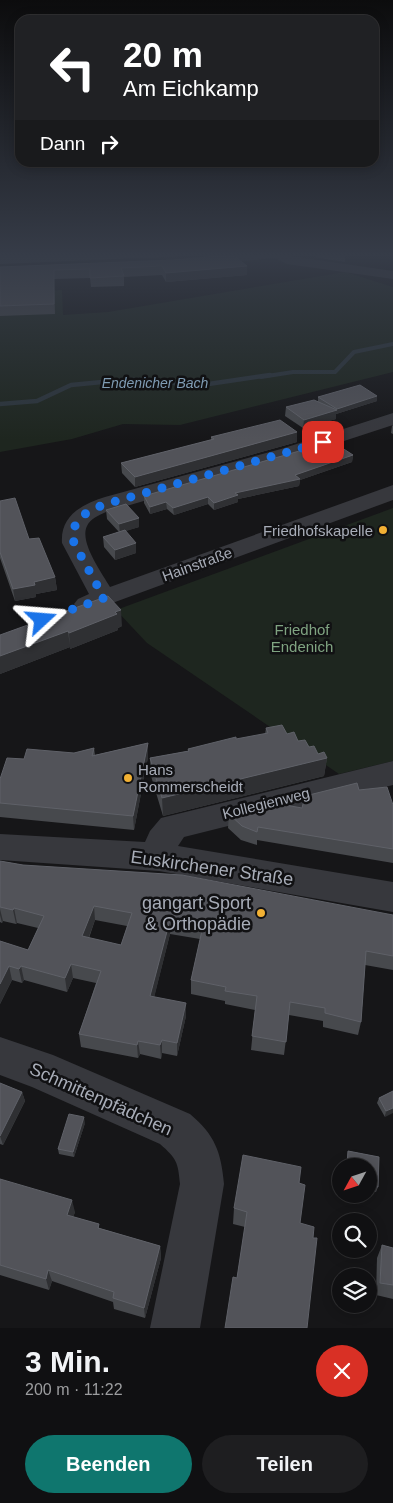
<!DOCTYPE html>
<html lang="de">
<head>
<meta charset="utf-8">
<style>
	:root { --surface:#101012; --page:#1e1e20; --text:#f1f3f6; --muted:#9c9d9f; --line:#303032; --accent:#0f766e }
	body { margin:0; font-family:Helvetica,sans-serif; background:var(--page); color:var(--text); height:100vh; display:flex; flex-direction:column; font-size:19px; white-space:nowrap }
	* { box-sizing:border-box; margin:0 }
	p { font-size:16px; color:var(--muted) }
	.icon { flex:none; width:28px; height:28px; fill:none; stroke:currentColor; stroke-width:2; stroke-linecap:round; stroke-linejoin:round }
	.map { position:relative; height:1328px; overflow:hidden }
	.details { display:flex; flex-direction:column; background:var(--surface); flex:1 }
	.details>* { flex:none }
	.banner { position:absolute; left:15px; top:15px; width:364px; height:152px; border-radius:15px; box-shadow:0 2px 12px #0003,0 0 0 1px var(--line); background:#202124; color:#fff; overflow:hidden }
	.needle { width:32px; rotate:230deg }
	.fabs { position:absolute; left:332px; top:1158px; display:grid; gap:10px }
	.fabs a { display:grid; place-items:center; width:45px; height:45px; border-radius:50%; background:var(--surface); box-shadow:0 2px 12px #0003,0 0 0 1px var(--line); font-size:25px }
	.pin { position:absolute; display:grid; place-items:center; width:42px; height:42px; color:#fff; margin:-21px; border-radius:10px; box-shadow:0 2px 8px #0006 }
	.me { position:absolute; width:55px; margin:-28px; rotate:71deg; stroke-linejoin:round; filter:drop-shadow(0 0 4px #0008) }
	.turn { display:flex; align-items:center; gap:18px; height:105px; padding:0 25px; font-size:22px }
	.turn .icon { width:65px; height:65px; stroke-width:2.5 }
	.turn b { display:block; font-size:35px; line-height:42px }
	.then { display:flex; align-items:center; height:48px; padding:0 25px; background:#0003; gap:10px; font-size:19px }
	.round { display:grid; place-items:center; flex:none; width:52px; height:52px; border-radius:26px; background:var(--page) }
	.summary { display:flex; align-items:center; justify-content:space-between; height:85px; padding:0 25px }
	h1 { font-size:30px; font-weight:800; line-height:38px }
	.primary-button { display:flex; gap:10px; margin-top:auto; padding:10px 25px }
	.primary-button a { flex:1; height:58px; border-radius:30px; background:var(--accent); color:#fff; font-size:20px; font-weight:800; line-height:58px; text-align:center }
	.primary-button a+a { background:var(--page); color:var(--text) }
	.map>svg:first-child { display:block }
</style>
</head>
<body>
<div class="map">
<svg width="393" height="1328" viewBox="0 0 393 1328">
	<rect width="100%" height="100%" fill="#161618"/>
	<!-- green -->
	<path fill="#1e261f" d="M345,272l48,15v85l-213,53 -57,-1 -51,15 -72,13v-159l62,-3 1,25 45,-3z
		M393,508v253l-54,13 -192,-131 -31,-33z"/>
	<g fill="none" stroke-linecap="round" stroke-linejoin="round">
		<!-- stream-far1 -->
		<path stroke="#2c353c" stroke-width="4" d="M261,377l32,-5h42l19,-20 39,-8"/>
		<!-- stream -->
		<path stroke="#2c353c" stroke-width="4.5" d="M0,404l37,-3 34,-16 52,-5h30l42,6 75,-11"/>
		<!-- minor -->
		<path fill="#37383d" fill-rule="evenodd" d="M232,254h57l1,2 103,15v8l-106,-15 -12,-6 -76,7 -5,-1 -2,-3 2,-3 5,-1z
			M393,413v12l-98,32 -189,55c-7,3 -16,7 -19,14 -8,16 15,47 23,61l283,-102v15l-297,109 -9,3 -9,-3 -4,-5 4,-5 11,-5 -27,-51c-2,-27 20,-39 43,-46l176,-48z
			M393,761v24l-209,52 -6,9 215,36v30l-234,-41 -159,-11v-26l145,8 5,-11 11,-13z
			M0,1037l53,18 137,59c25,21 31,38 34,70l-24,144h-50l30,-144c-2,-22 -3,-25 -20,-40l-128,-57 -32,-12z"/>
	</g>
	<!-- wall -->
	<path fill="#47494d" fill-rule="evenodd" d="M0,254h185v2l-185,8z
		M311,254h44l-10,2v6l-26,-4z
		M247,266v9l-81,7 -4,-7 -38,2v9l-33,1 -1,-9 -36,1 1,35 -55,2v-49z
		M318,397l59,4 -41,13v5l-33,9 -18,-12 1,-9 32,-6z
		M393,425v9l-2,-1 1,-7z
		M297,432v10l-162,45 -13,-14 -1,-10 90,-23v-3z
		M317,450l36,5 -1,7 -52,18 -1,6 -61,13v3l-24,8 -6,-6 -34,11 -7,-6 -17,5 -6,-11v-7z
		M0,501l29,38 26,38 2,13 -21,4v3l-21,4 -15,-43z
		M106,510l33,8v9l-14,4 11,22 -21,7 -11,-13 -1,-10 16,-5 -12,-13z
		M122,626l-4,2v2l-48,19v-2l-70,27v-39z
		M266,728l21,6 31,20 9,4 -3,18 -161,40 -12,-40 -1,-18 38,-7v-2l77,-15z
		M148,743v14l-14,73 -134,-13v-38l24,-20 50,-6 20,-5 1,7z
		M359,790l34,15v58l-136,-23v5l-16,-5 -13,-12 1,-14 73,-6z
		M0,861l23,4 370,50v55l-28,-5 -4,57 -3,13 -35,-8v-6l-34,-6 -5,40 -33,-5 4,-40 -30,-6v-3l-34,-7v-14l9,-41 -30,-5 -16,63 32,19 -9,40 -15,-3 -1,6 -21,-5 -2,4 -57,-11 -2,-13 17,-51 -23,-5 -6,14 -43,-12 -2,3 -10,-3 -12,24v-63l28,9 10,-22 -21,-5 -1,1 -13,-3 -1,2 -2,-1zM95,920l32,6 -6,19 -32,-7z
		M0,1083l22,9 3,9 -22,44 -3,-1z
		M393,1091l-8,26 -8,-14 2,-5z
		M85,1123l-11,34 -15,-3 -1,-5z
		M348,1151l31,6 -1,30 -2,5 -7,-1v-25h-23z
		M301,1167l-64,111 8,-51 -12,-3 1,-16z
		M0,1179l75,33 -2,5 26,7v4l61,18 1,12 -16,60 -31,-9 -1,-7 -61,-21 -3,9 -49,-15z
		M382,1245l11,3v51l-17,-4 1,-37z"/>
	<!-- shaded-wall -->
	<path fill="#2f3033" d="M346,254h9l-10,2z
		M247,266v9l-81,7v-9z
		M377,396v5l-41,13v5l-33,9 1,-8 33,-10v-1z
		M297,432v10l-162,45v-10z
		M353,455l-1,7 -52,18 -1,6 -61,13v3l-24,8v-7l21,-10 60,-18z
		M208,497v7l-34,11 -1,-7z
		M166,502l1,7 -17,5v-7z
		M139,518v9l-19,6 -1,-9z
		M136,543v10l-21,7v-10z
		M55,577l2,13 -21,4v3l-21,4 -2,-12 21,-7z
		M121,610l1,16 -4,2v2l-48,19 -1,-16z
		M68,631l2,16 -70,27v-18z
		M148,743v14l-14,73 -1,-14z
		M327,758l-3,18 -161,40 -1,-18z
		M94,906l1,14 -11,30 -2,-14z
		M14,908l3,15 -1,1 -3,-14z
		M0,909l3,12 -1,2 -2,-8z
		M170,920v14l-19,76 -1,-14z
		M71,964l2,14 -6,14 -2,-14z
		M9,966l3,14 -12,24v-20z
		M21,966l3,14 -2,3 -3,-14z
		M186,1003v13l-9,40v-13z
		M162,1040v13l-1,6 -1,-14z
		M138,1041l2,13 -2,4 -1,-13z
		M22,1092l3,9 -22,44 -3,-9z
		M393,1108v5l-8,4 1,-6z
		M84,1117l1,6 -11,34 -1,-5z
		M72,1200l3,12 -5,15 -3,-12z
		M160,1246l1,12 -16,60 -1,-10z
		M48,1270l4,11 -3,9 -3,-11z"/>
	<!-- building -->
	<path fill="#525359" stroke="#5f6168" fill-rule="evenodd" d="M0,254h35l-35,1z
		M233,255l14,11 -81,7 -4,-7 -41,2 3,8 -34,2v-9l-36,1v34l-54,2v-39l172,-7z
		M360,385l17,11 -40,13 -19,-12z
		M314,400l23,10 -33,10 -18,-13z
		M280,420l17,12 -162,45 -14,-14 93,-24 -3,-2z
		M336,444l17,11 -58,20 5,4 -65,14 3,2 -24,8 -6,-6 -35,11 -7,-6 -16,5 -6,-11 169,-49 4,3z
		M15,498l14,41 10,-1 16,39 -21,5 1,3 -22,4 -13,-37v-51z
		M126,504l13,14 -20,6 -13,-14z
		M125,530l11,13 -21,7 -12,-13z
		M108,596l13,14 -6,2 2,2 -48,19 -1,-2 -68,25v-21z
		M282,725l5,9 7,-2 4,9 7,-1 4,7 5,-1 4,8 6,-2 3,6 -165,40 -12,-40 39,-7 -1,-2 48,-12v2l32,-6 -2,-5z
		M148,743l-15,73 -133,-13v-24l7,-21 17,1 3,-10 47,4 20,-5 -2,8z
		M357,783l2,7 28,-3 6,18v44l-135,-22 -1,5 -15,-6 -13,-12 45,-11 28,5 3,-12z
		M0,861l23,4 159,10 211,40v41l-27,-5 -5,71 -36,-9v-5l-35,-6 -4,40 -34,-6 5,-40 -32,-5 1,-4 -35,-7 12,-54 -33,-6 -20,76 36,7 -9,40 -15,-3 -2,5 -22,-4 -1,4 -58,-11 22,-63 -30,-7 -6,14 -44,-12 -2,3 -10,-3 -9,18v-43l28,9 16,-34 -30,-8 -1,2 -13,-3zM94,906l38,7 -11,32 -39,-9z
		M0,1083l22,9 -22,44z
		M393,1091v17l-7,3 -7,-13z
		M69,1114l15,3 -11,35 -15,-3z
		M348,1151l31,6 -1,30 -9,-2v-19h-22z
		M243,1155l58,12 -2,16 6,2 -5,38 14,4 -1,11h4l-10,90h-82l8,-51 4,1 10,-66 -13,-4z
		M0,1179l72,21 -5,15 32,9 -1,4 62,18 -16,62 -31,-10 1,-6 -66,-22 -2,9 -46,-14z
		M382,1245l11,3v37l-13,-2z"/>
	<!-- sky -->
	<linearGradient id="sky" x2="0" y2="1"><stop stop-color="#0c0c0d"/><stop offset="0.58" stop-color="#363c48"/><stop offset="1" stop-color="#363c48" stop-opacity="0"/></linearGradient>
	<rect width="393" height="440" fill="url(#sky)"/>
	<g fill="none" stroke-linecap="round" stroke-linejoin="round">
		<!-- route -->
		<path stroke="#1a73e8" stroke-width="9" stroke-dasharray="0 16.2" d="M42,620l62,-22 -30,-55c-6,-25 18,-35 39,-41l210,-60"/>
	</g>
	<!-- markers -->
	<g fill="#f2b134" stroke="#111113" stroke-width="2">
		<circle cx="383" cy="530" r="5"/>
		<circle cx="128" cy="778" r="5"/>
		<circle cx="261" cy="913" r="5"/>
	</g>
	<g text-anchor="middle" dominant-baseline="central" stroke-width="5" stroke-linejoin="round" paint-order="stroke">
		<!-- far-water labels -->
		<g font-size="14" font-style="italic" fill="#7f9bb3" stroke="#111113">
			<text x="155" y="383">Endenicher Bach</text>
		</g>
		<!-- poi labels -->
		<g font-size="15" fill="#a8adb8" stroke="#111113" text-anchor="end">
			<text x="373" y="530">Friedhofskapelle</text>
			<text x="138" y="769" text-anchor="start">Hans<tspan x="138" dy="17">Rommerscheidt</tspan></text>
		</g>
		<!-- street labels -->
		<g font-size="15" fill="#a8adb8" stroke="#111113">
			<text transform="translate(197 564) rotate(-20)">Hainstraße</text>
			<text transform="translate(266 803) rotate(-14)">Kollegienweg</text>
		</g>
		<!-- park labels -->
		<g font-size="15" fill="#7fa381" stroke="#111113">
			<text x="302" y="629">Friedhof<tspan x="302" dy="17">Endenich</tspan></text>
		</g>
		<!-- near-street labels -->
		<g font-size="18" fill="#a8adb8" stroke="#111113">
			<text transform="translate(212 868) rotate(8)">Euskirchener Straße</text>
			<text transform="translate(101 1099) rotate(24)">Schmittenpfädchen</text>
		</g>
		<!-- near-poi labels -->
		<g font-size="18" fill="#a8adb8" stroke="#111113" text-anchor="end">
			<text x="251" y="903">gangart Sport<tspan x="251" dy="21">&amp; Orthopädie</tspan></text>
		</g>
	</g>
</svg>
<div class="fabs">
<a><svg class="needle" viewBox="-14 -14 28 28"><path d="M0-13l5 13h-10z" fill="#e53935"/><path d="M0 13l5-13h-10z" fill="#9c9d9f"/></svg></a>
<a><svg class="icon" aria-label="search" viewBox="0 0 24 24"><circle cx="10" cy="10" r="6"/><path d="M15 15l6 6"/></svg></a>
<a><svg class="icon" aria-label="layers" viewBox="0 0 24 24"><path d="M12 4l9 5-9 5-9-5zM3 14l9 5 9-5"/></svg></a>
</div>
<div class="pin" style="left:323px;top:442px;background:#d93025"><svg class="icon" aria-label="arrive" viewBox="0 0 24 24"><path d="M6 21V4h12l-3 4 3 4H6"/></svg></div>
<svg class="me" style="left:42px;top:620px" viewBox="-20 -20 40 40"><path d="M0-17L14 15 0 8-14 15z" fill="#1a73e8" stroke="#fff" stroke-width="4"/></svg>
<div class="banner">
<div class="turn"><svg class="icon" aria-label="left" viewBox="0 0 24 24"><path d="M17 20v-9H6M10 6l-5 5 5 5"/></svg><div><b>20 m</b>Am Eichkamp</div></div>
<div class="then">Dann<svg class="icon" aria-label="right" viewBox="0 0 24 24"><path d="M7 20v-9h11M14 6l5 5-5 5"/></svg></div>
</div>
</div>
<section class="details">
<div class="summary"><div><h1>3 Min.</h1><p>200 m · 11:22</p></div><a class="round" style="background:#d93025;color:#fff"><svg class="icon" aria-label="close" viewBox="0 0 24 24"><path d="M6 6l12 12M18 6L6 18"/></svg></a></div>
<div class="primary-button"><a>Beenden</a><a>Teilen</a></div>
</section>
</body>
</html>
